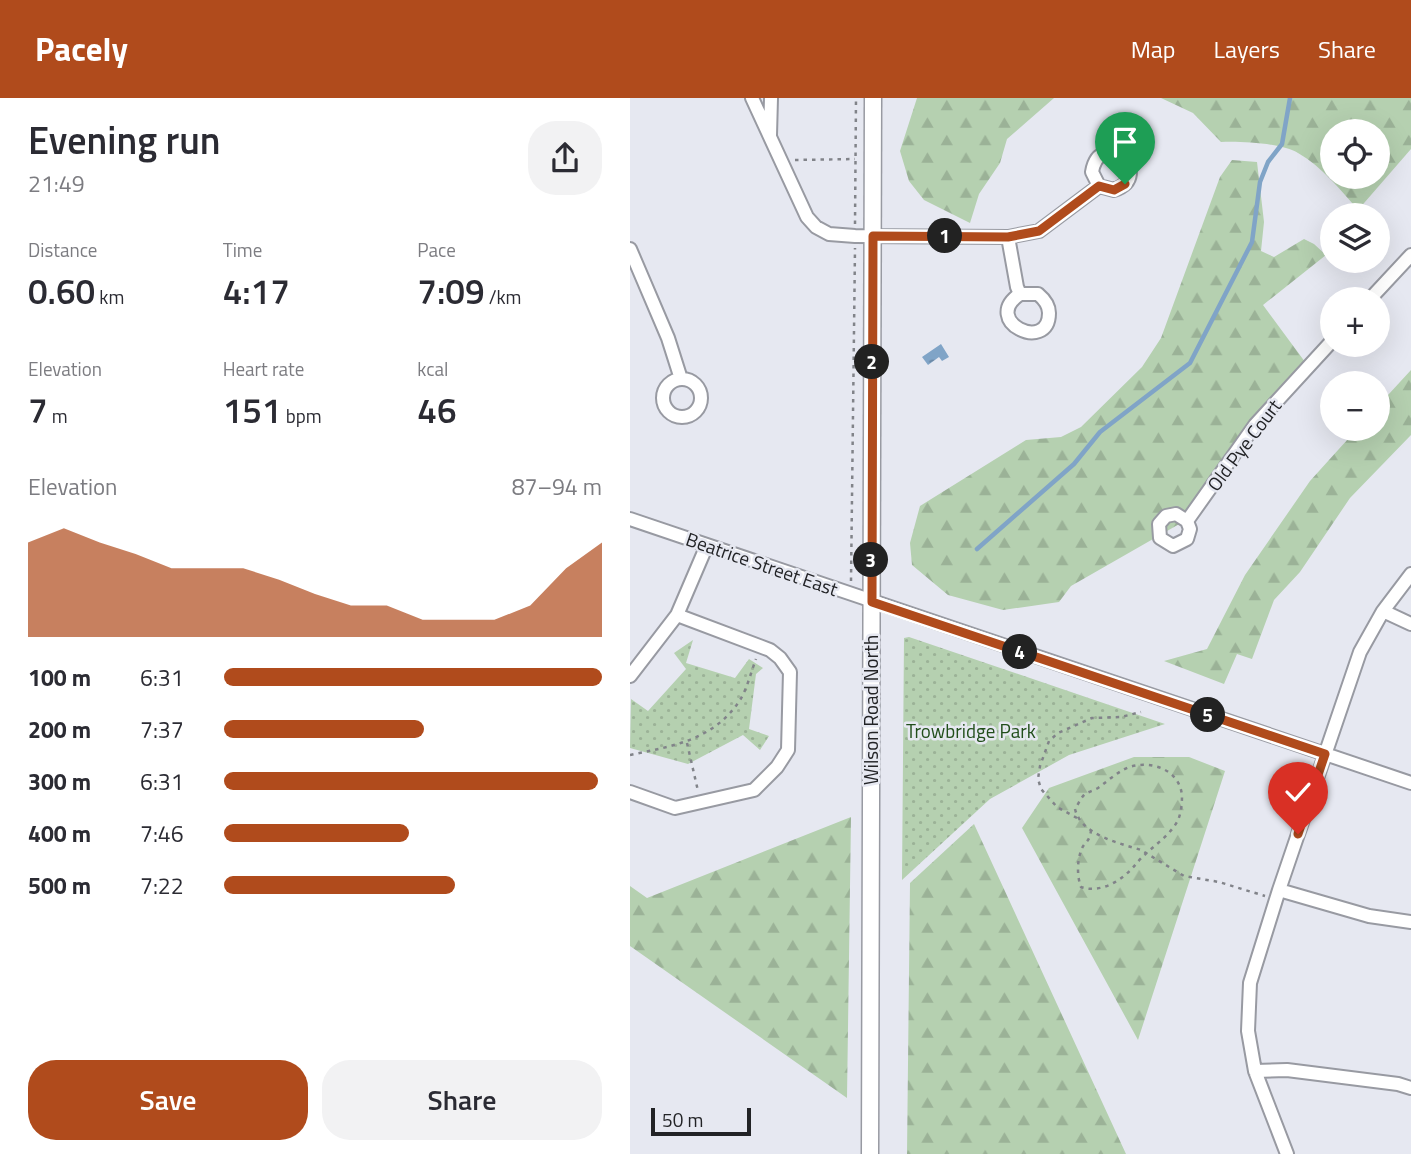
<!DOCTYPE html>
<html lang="en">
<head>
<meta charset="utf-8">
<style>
	:root { --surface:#fff; --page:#f2f2f3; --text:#2b2b33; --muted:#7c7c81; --accent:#b04b1c }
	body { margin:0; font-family:"Titillium Web",sans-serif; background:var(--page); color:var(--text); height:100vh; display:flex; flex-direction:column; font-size:26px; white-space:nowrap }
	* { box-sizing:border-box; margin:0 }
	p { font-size:23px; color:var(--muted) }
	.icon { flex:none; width:38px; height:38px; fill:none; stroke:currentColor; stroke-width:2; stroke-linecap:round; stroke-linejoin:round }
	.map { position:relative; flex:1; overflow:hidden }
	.sheet { display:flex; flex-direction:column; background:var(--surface); width:630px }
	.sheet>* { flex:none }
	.fabs { position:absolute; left:690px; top:21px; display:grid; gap:14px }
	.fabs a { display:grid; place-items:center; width:70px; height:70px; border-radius:50%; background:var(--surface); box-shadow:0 7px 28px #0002; font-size:35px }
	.scale { position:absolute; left:21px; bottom:18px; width:100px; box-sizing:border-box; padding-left:7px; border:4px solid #222326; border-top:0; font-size:19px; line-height:24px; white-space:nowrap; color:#222326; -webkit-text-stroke:5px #e6e8f1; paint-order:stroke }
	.pin { position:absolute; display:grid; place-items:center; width:60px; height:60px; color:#fff; margin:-72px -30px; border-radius:50% 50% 50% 0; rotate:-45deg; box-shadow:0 0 7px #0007 }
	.pin .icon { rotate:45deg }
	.km { position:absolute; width:35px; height:35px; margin:-18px; border-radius:50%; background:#222; color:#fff; font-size:19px; line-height:35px; text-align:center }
	.round { display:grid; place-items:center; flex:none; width:74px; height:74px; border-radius:28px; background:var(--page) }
	.overview { display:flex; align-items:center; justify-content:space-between; height:119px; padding:0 28px }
	h1 { font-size:38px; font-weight:600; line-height:52px }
	.figures { display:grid; grid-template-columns:repeat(3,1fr); gap:10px; height:119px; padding:7px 28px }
	.figures div { display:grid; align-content:center }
	.figures b { font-size:35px; font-weight:600 }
	.figures small { font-size:19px; font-weight:400 }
	.figures p { font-size:19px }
	.chart { height:196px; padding:14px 28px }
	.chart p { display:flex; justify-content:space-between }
	.chart svg { width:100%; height:126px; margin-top:7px; fill:var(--accent); opacity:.7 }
	.button { display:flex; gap:14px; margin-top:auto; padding:14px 28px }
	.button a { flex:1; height:80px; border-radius:28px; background:var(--accent); color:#fff; font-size:28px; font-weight:600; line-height:80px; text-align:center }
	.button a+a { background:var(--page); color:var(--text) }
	ul { padding:0 28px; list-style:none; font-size:23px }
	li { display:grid; grid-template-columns:112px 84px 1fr; align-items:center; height:52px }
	li i { height:18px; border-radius:9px; background:var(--accent) }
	header { display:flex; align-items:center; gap:42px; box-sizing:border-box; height:98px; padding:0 35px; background:var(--accent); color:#fff }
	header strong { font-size:33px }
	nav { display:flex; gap:38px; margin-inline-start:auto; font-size:24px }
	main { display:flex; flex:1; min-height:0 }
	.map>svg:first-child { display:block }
	.forest { fill:url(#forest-firs); fill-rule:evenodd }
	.park { fill:url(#park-dots) }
	.water { fill:url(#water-ripples) }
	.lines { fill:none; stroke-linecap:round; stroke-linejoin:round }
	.stream { stroke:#80a4c7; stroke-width:4.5 }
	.minor-casing { stroke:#989aa2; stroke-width:16 }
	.major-casing { stroke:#989aa2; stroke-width:19 }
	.path { stroke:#818389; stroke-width:2.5; stroke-dasharray:3.5 5; stroke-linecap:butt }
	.minor { stroke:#fff; stroke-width:12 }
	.major { stroke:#fff; stroke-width:16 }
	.route-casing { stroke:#fff; stroke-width:14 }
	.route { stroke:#b04b1c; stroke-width:9 }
	.labels { text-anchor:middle; stroke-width:5; stroke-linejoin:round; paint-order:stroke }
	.street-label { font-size:19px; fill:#222326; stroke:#e6e8f1 }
	.park-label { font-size:19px; fill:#214e1a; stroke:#e6e8f1 }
</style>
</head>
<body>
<header>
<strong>Pacely</strong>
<nav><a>Map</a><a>Layers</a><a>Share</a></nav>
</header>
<main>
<section class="sheet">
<div class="overview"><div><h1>Evening run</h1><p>21:49</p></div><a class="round"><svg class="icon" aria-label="share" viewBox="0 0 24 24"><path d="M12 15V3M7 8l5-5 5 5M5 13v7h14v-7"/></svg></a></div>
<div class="figures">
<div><p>Distance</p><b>0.60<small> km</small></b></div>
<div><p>Time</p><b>4:17</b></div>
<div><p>Pace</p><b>7:09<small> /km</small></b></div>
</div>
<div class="figures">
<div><p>Elevation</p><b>7<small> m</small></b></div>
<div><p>Heart rate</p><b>151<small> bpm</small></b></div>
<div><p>kcal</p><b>46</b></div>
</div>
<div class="chart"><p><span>Elevation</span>87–94 m</p>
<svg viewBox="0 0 160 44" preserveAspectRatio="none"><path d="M0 44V11L10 6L20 11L30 15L40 20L50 20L60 20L70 24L80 29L90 33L100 33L110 38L120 38L130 38L140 33L150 20L160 11V44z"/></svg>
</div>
<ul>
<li><b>100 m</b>6:31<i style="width:100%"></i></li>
<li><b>200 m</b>7:37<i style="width:53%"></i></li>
<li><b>300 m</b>6:31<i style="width:99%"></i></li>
<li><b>400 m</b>7:46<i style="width:49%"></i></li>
<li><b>500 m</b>7:22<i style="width:61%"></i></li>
</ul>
<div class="button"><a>Save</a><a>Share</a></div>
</section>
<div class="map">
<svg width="781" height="1056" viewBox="0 0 781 1056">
	<defs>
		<pattern id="forest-firs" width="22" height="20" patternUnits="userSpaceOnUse" patternTransform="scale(1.75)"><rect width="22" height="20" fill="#b5d0b0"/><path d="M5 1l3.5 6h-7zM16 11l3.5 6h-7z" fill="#9bb297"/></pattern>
		<pattern id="park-dots" width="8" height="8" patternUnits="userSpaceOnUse" patternTransform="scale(1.75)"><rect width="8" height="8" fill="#b5d0b0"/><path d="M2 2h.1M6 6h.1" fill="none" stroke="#9bb297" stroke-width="1.8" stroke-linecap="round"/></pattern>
		<pattern id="water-ripples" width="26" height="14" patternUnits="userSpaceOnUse" patternTransform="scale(1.75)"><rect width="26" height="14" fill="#80a4c7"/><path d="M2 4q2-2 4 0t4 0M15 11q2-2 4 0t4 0" fill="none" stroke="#6885a1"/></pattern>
	</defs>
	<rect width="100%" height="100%" fill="#e6e8f1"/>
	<path class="forest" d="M287,0H424L377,41L370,65L349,96L340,125L294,102L279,83L270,53Z
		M531,0H781V51L728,112C710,91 692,69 668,55C652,45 610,43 591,44L563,15ZM747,33V79H702V33Z
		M602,62L627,64L634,124L631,153L644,159L674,141L684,146L696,157L633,207L678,268L558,421L441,488L429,504L373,512L318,497L282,467L280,445L290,408L396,342L431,339L451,329L512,269L531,240L590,79Z
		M781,272V337L720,400L670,474L644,502L622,561L607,556L594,586L534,563L577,551L615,477L680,383L727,331H747V309Z
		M504,659H559L595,673L508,942L392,730L419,690Z
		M221,719L217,1000L0,848V788L17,800Z
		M344,726L496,1056H277L280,785Z"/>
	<path class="park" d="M279,539L535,626L439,657L360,701L272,782L274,540Z
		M63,542L56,565L105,580L119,561L133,570L126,576L119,631L139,638L130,652L113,637L58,666L0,650L1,601L18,613L56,571L44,555Z"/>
	<path class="water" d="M311,246L319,259L312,263L309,259L298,267L292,259Z"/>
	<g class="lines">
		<path class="stream" d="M347,451L444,366L470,334L560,265L622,144L630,84L638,64L652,46L660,0"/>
		<defs>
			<path id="minor" d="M122,0L177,119L186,129L199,136L225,138L378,139L409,133L469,88L484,92C527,77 470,28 462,74L469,88
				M140,37L141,0
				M378,139L387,189L390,196H408C414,201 419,207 419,215C419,256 350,223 390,196
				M0,151L38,240L51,281
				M740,201L781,157
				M33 300a19 19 0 1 1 38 0a19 19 0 1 1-38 0Z
				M0,421L781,685
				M557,423L546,416L536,418L529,426L530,440L543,448L557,441L560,431L557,423L625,327L702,243
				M753,513L781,526
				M47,517L77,447
				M0,578L47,517L140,552L150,560L160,574L158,652L147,669L124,692L45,710L0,694
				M649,792L739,818L781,824
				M625,973L657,972L768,986L781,990
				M657,1056L625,973L618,933L620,885L649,792L730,554L753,513L781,476"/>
			<path id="major" d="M240,1056L243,0"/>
		</defs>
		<use href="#minor" class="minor-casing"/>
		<use href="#major" class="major-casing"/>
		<path class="path" d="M165,62L225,61
			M225,126L226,0
			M221,483L225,150
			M57,645L68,693
			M0,657C43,648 84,642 110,602C117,591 121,574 126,561
			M447,720L427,709L411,691L408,681L410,668L419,643L428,635L462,620L491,619L511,614
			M461,732C460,745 454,743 451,753C447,763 447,779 451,789C471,796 493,782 506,766C518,751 537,741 547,724C551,717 552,706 552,698C550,672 522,662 499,669C487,674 478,683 468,690C463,693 457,694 454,697C450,701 448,707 445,711C451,737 489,745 511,752L554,778L589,784L635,798"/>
		<use href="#minor" class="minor"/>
		<use href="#major" class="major"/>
	</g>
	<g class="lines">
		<defs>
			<path id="route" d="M495,86L484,92L469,88L409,133L378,139L243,138L242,504L695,656L668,736"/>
		</defs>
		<use href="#route" class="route-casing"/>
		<use href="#route" class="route"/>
	</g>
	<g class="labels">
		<g class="street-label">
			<text transform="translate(614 347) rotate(-53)" y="7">Old Pye Court</text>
			<text transform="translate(132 466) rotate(19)" y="7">Beatrice Street East</text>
			<text transform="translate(241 612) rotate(-90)" y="7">Wilson Road North</text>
		</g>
		<g class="park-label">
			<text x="341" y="640">Trowbridge Park</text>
		</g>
	</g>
</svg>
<div class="fabs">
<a><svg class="icon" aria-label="locate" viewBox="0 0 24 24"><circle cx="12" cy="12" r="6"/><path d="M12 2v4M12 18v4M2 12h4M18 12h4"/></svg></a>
<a><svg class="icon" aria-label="layers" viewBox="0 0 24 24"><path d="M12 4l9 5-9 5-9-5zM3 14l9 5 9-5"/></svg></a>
<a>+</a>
<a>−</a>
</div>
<div class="scale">50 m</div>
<div class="pin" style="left:495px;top:86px;background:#1e9e55"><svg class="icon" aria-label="arrive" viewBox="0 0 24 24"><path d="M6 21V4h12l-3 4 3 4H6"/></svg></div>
<div class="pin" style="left:668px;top:736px;background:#d93025"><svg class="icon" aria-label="check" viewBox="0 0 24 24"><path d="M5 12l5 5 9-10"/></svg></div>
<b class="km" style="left:315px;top:138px">1</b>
<b class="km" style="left:242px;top:264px">2</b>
<b class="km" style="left:241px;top:462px">3</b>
<b class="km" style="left:390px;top:554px">4</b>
<b class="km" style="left:578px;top:617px">5</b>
</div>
</main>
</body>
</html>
